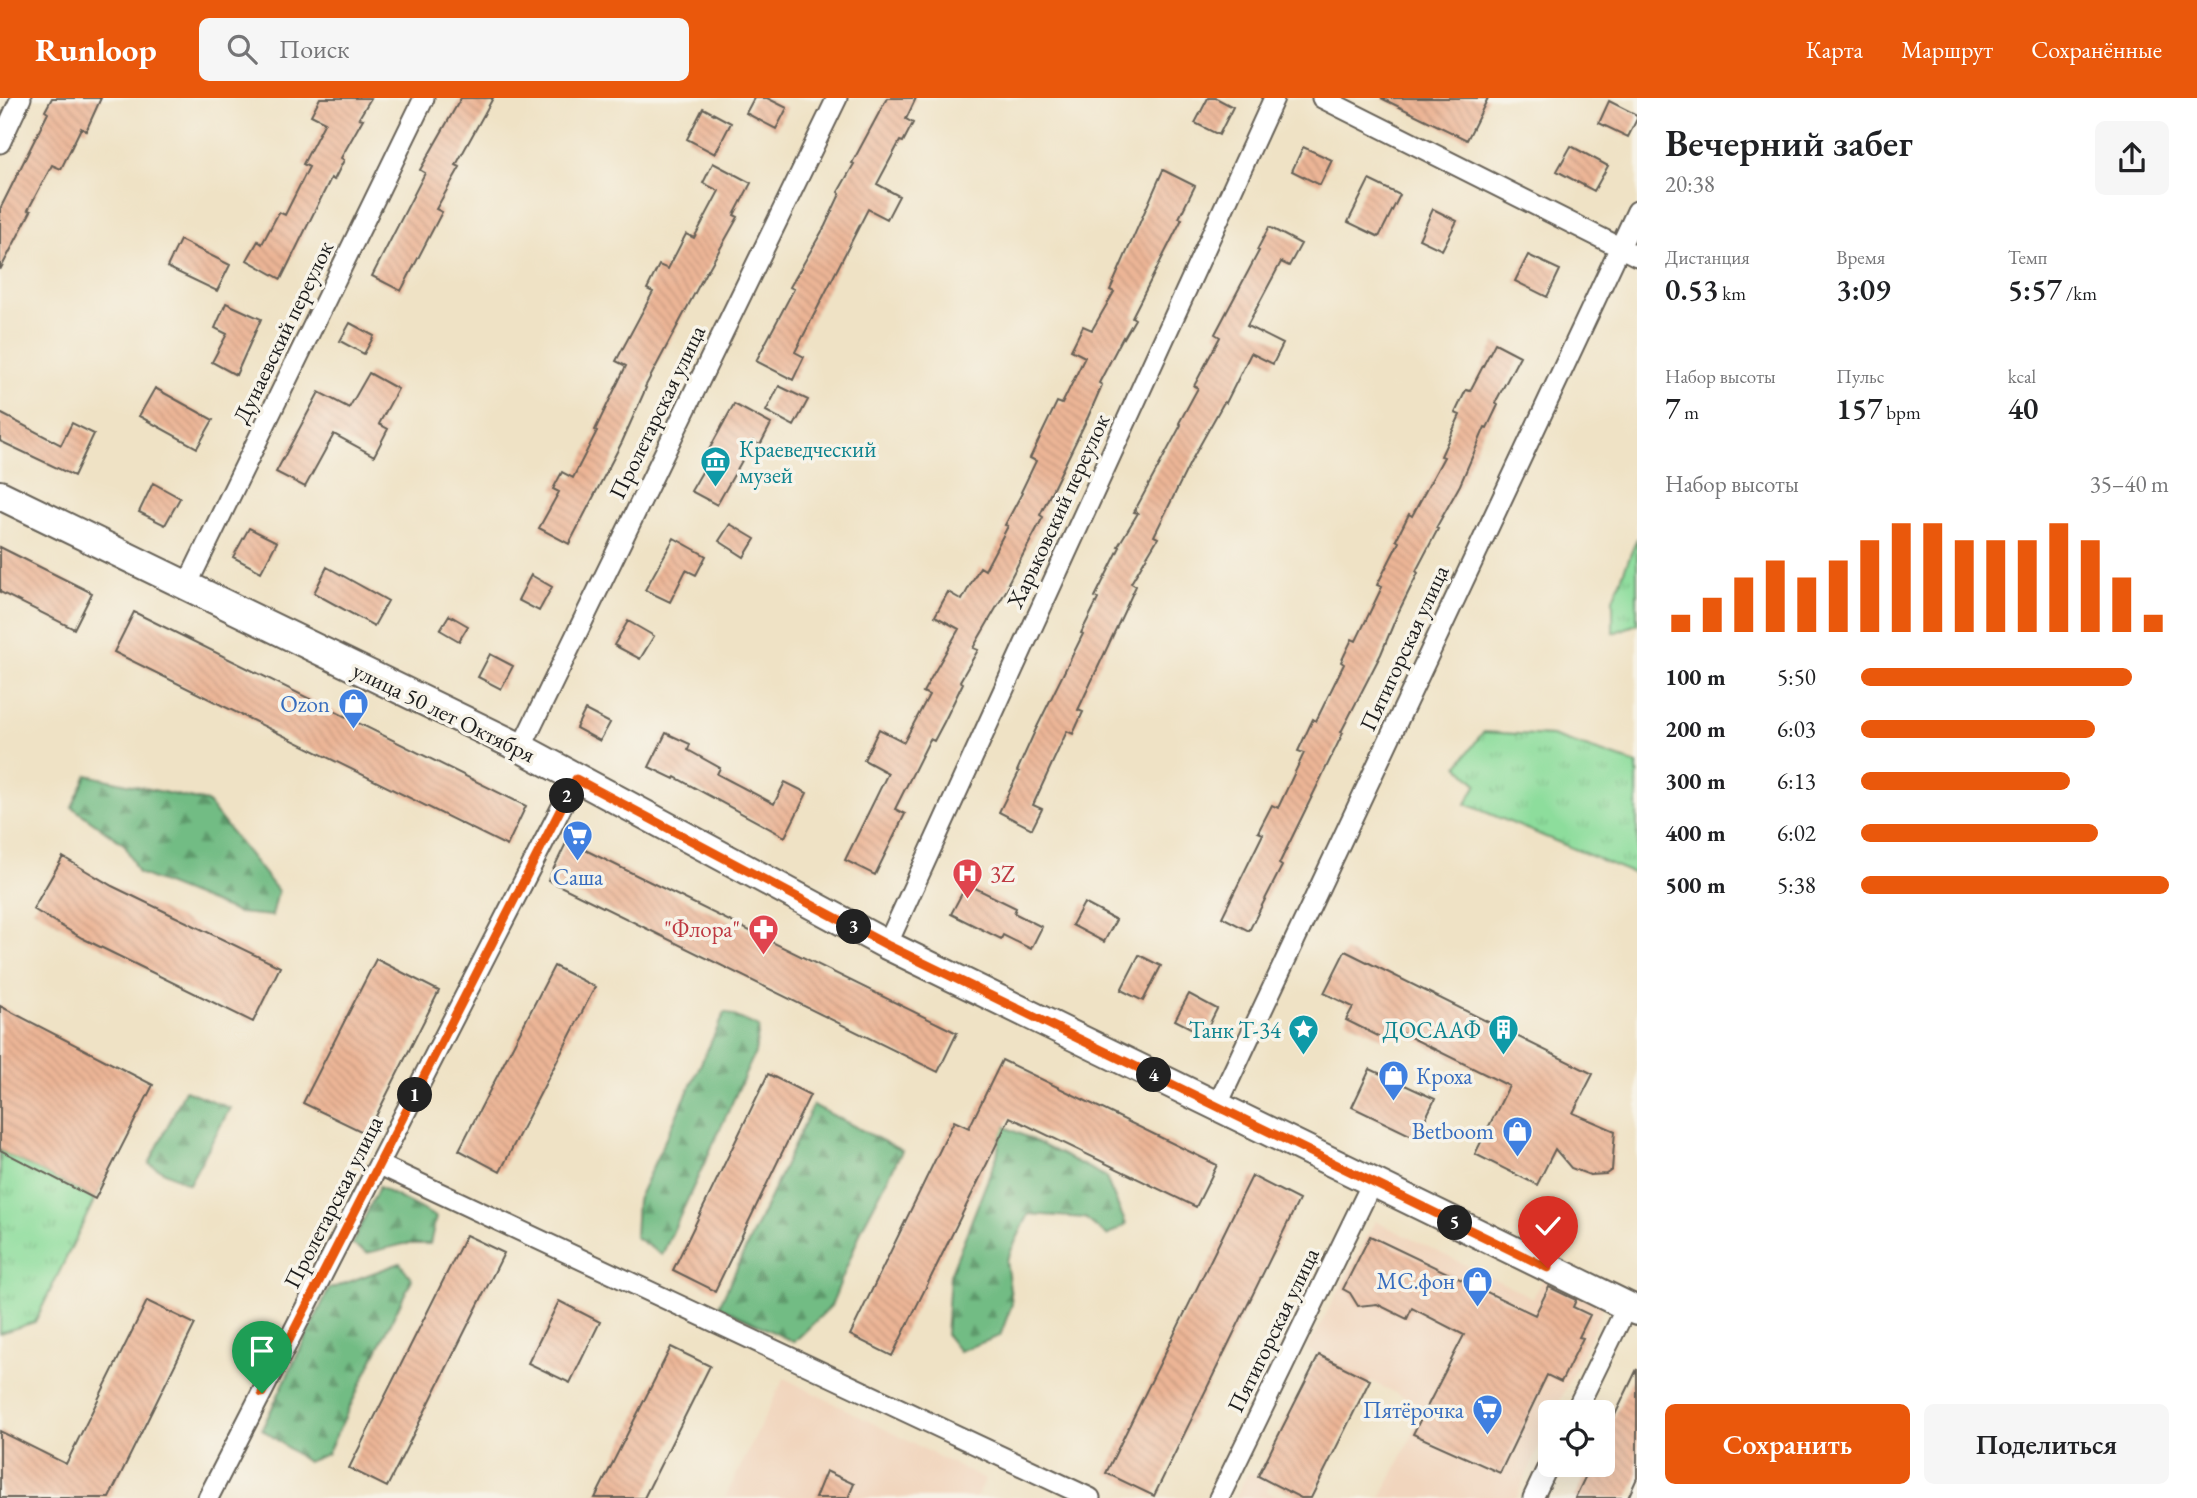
<!DOCTYPE html>
<html lang="ru">
<head>
<meta charset="utf-8">
<style>
	:root { --surface:#fff; --page:#f6f6f6; --text:#202124; --muted:#757577; --accent:#ea580c }
	body { margin:0; font-family:"EB Garamond",serif; background:var(--page); color:var(--text); height:100vh; display:flex; flex-direction:column; font-size:26px; white-space:nowrap }
	* { box-sizing:border-box; margin:0 }
	p { font-size:23px; color:var(--muted) }
	.icon { flex:none; width:38px; height:38px; fill:none; stroke:currentColor; stroke-width:2; stroke-linecap:round; stroke-linejoin:round }
	.map { position:relative; flex:1; overflow:hidden }
	.sheet { display:flex; flex-direction:column; background:var(--surface); width:560px }
	.sheet>* { flex:none }
	.buttons { position:absolute; left:1538px; top:1302px; display:grid; gap:14px }
	.buttons a { display:grid; place-items:center; width:77px; height:77px; border-radius:10px; background:var(--surface); box-shadow:0 7px 28px #0002; font-size:35px }
	.pin { position:absolute; display:grid; place-items:center; width:60px; height:60px; color:#fff; margin:-72px -30px; border-radius:50% 50% 50% 0; rotate:-45deg; box-shadow:0 0 7px #0007 }
	.pin .icon { rotate:45deg }
	.km { position:absolute; width:35px; height:35px; margin:-18px; border-radius:50%; background:#222; color:#fff; font-size:19px; line-height:35px; text-align:center }
	.round { display:grid; place-items:center; flex:none; width:74px; height:74px; border-radius:10px; background:var(--page) }
	.headline { display:flex; align-items:center; justify-content:space-between; height:119px; padding:0 28px }
	h1 { font-size:38px; font-weight:600; line-height:52px }
	.figures { display:grid; grid-template-columns:repeat(3,1fr); gap:10px; height:119px; padding:7px 28px }
	.figures div { display:grid; align-content:center }
	.figures b { font-size:30px; font-weight:600 }
	.figures small { font-size:19px; font-weight:400 }
	.figures p { font-size:19px }
	.chart { height:196px; padding:14px 28px }
	.chart p { display:flex; justify-content:space-between }
	.chart svg { width:100%; height:126px; margin-top:7px; stroke:var(--accent); stroke-width:6 }
	.primary-button { display:flex; gap:14px; margin-top:auto; padding:14px 28px }
	.primary-button a { flex:1; height:80px; border-radius:10px; background:var(--accent); color:#fff; font-size:28px; font-weight:600; line-height:80px; text-align:center }
	.primary-button a+a { background:var(--page); color:var(--text) }
	ul { padding:0 28px; list-style:none; font-size:23px }
	li { display:grid; grid-template-columns:112px 84px 1fr; align-items:center; height:52px }
	li i { height:18px; border-radius:9px; background:var(--accent) }
	header { display:flex; align-items:center; gap:42px; box-sizing:border-box; height:98px; padding:0 35px; background:var(--accent); color:#fff }
	header strong { font-size:33px }
	nav { display:flex; gap:38px; margin-inline-start:auto; font-size:24px }
	.search { width:490px; height:63px; background:var(--page); display:flex; align-items:center; gap:18px; box-sizing:border-box; padding:0 24px; border-radius:10px; color:var(--muted); font-size:26px }
	main { display:flex; flex:1; min-height:0 }
	.map>svg:first-child { display:block }
	.built { fill:#f1d5bd }
	.grass { fill:url(#grass-tufts); stroke:#547c5c; stroke-width:2 }
	.forest { fill:url(#forest-firs); stroke:#476c50; stroke-width:2 }
	.building { fill:url(#building-back-hatch) }
	.lines { fill:none; stroke-linecap:round; stroke-linejoin:round }
	.street-casing { stroke:#666157; stroke-width:23 }
	.secondary-casing { stroke:#666157; stroke-width:32 }
	.street { stroke:#fff; stroke-width:19 }
	.secondary { stroke:#fff; stroke-width:28 }
	.route-casing { stroke:#fff; stroke-width:14 }
	.route { stroke:#ea580c; stroke-width:9 }
	.labels { text-anchor:middle; stroke-width:7; stroke-linejoin:round; paint-order:stroke }
	.street-label { font-size:23px; fill:#1c1c1c; stroke:#f7f3e8 }
	.culture-label { font-size:23px; fill:#0d838f; stroke:#f7f3e8; text-anchor:end }
	.shop-label { font-size:23px; fill:#366cbe; stroke:#f7f3e8; text-anchor:end }
	.health-label { font-size:23px; fill:#be3a42; stroke:#f7f3e8; text-anchor:start }
</style>
</head>
<body>
<header>
<strong>Runloop</strong>
<div class="search"><svg class="icon" aria-label="search" viewBox="0 0 24 24"><circle cx="10" cy="10" r="6"/><path d="M15 15l6 6"/></svg>Поиск</div>
<nav><a>Карта</a><a>Маршрут</a><a>Сохранённые</a></nav>
</header>
<main>
<div class="map">
<svg width="1637" height="1400" viewBox="0 0 1637 1400">
	<defs>
		<pattern id="grass-tufts" width="24" height="20" patternUnits="userSpaceOnUse" patternTransform="scale(1.75)"><rect width="24" height="20" fill="#8ddd9c"/><path d="M3 7l-1-3M5 7V3M7 7l1-3M15 17l-1-3M17 17v-4M19 17l1-3" fill="none" stroke="#79bd86"/></pattern>
		<pattern id="forest-firs" width="22" height="20" patternUnits="userSpaceOnUse" patternTransform="scale(1.75)"><rect width="22" height="20" fill="#72bc84"/><path d="M5 1l3.5 6h-7zM16 11l3.5 6h-7z" fill="#5d986b"/></pattern>
		<pattern id="building-back-hatch" width="6" height="6" patternUnits="userSpaceOnUse" patternTransform="scale(1.75)"><rect width="6" height="6" fill="#ecb596"/><path d="M-1 5l2 2M0 0l6 6M5-1l2 2" fill="none" stroke="#ca9b81"/></pattern>
	</defs>
	<rect width="100%" height="100%" fill="#f7f3e8"/>
	<filter id="ink" filterUnits="userSpaceOnUse"><feTurbulence type="fractalNoise" baseFrequency=".0143" numOctaves="2"/><feDisplacementMap in="SourceGraphic" scale="14" xChannelSelector="R" yChannelSelector="G"/><feConvolveMatrix kernelMatrix="1 2 1 2 8 2 1 2 1" color-interpolation-filters="sRGB"/></filter>
	<filter id="wash" filterUnits="userSpaceOnUse"><feTurbulence type="fractalNoise" baseFrequency=".00686" numOctaves="4" result="noise"/><feDisplacementMap in="SourceGraphic" scale="28" xChannelSelector="R" yChannelSelector="G"/><feGaussianBlur stdDeviation="1.57" result="paint"/><feColorMatrix in="noise" values="0 0 0 0 0 0 0 0 0 0 0 0 0 0 0 0 0 1.4 0 .05"/><feComposite in="paint" operator="in"/></filter>
	<g filter="url(#wash)">
		<rect width="100%" height="100%" fill="#efe2c5"/>
		<path class="built" d="M1375,1123L1533,1200L1545,1175L1606,1204L1555,1314H1550V1325L1516,1400H1381L1426,1310L1307,1252Z
			M784,1280L985,1382L976,1400H725Z
			M1248,1374L1270,1385L1266,1394L1279,1400H1235Z"/>
		<path class="grass" d="M1637,440V526L1613,535V501Z
			M1483,634L1552,638L1637,666V777L1466,706L1477,686L1458,668Z
			M0,1052L95,1101L103,1084L35,1224L0,1235Z"/>
		<path class="forest" d="M87,677L207,704L278,793L272,818L238,815L138,775L125,747L72,709Z
			M725,914L759,929L755,955L662,1157L635,1139L637,1102Z
			M185,992L230,1010L189,1086L149,1066Z
			M813,1007L902,1053L863,1128L831,1208L794,1244L719,1208Z
			M1002,1027L1105,1078L1126,1126L1107,1138L1085,1120L1029,1116L1006,1163L1012,1206L1000,1238L959,1253L946,1237L950,1177L997,1058Z
			M379,1089L436,1119L430,1146H404L367,1155L352,1146Z
			M400,1165L412,1181L327,1356L307,1364L262,1331L329,1191Z"/>
		<g id="blocks">
			<path class="building" d="M52,0H101L86,33L81,30L61,71L52,67L28,112L31,113L0,172V111L48,15L45,13Z
				M320,0H371L359,20L363,21L341,60L344,62L334,82L331,80L281,181L247,162L258,143L262,146L279,114L285,117L309,69L303,66L325,24L311,17Z
				M461,0H493L456,67L460,69L436,111L442,114L401,193L372,178L425,75L420,72Z
				M754,0H767L787,10L776,31L746,15Z
				M887,0H916L906,21L913,25L903,44L900,43L877,86L899,98L887,121L868,111L795,254L804,259L793,282L756,263L794,191L790,189L825,128L840,96L838,94L854,66L852,65Z
				M1208,0H1216L1233,9L1219,37L1195,25Z
				M1381,0H1488L1467,42Z
				M1609,3L1637,17V21L1628,39L1599,25Z
				M703,10L731,25L715,56L687,41Z
				M1571,48L1608,68L1594,93L1557,73Z
				M1303,49L1332,62L1320,87L1292,73Z
				M713,65L751,85L734,117L738,119L707,174H706L645,289L646,290L622,344L569,446L539,430L559,394L553,391L562,374L573,380L597,333L595,332L626,268L616,263L653,194L647,191L659,167L668,171L686,136L694,140L719,93L703,85Z
				M1163,72L1195,88L1179,120L1182,121L1132,219L1135,221L1124,240L1123,239L1099,285L1102,287L1088,319L1040,417L1043,419L1008,485L1010,486L973,550L978,552L960,583L963,585L944,624L934,643L930,641L895,711L905,716L875,777L845,762L888,675L864,662L879,631L904,644L929,597L923,594L959,531L935,518L948,494L962,502L980,469L985,472L1008,428L1005,427L1022,395L1021,394L1036,363L1030,360L1057,304L1062,306L1085,259L1071,252L1083,228L1092,232L1114,194L1110,192Z
				M1369,82L1400,97L1379,139L1348,124Z
				M1433,111L1457,123L1442,152L1419,141Z
				M1269,129L1301,146L1289,168L1281,164L1247,228L1283,246L1273,266L1251,255L1226,305L1224,304L1190,365L1154,438L1158,440L1131,485L1136,488L1078,612L1083,614L1073,636L1067,633L1033,707L1042,711L1032,731L999,714L1019,674L1017,673L1035,633L1083,536L1081,535L1098,501L1095,499L1120,449L1118,448L1138,415L1134,414L1181,327L1179,325L1198,290L1194,288L1220,239L1215,236L1259,153L1257,152Z
				M180,142L230,167L217,193L167,169Z
				M1528,157L1560,172L1547,199L1515,183Z
				M226,205L261,221L236,277L212,264L227,236L215,230Z
				M350,225L374,238L364,256L340,243Z
				M1495,245L1520,258L1495,305L1498,307L1487,330L1485,329L1460,387L1436,430L1438,431L1416,473L1418,475L1398,515L1381,556L1341,634L1343,635L1279,766L1282,768L1249,833L1222,819L1263,736L1258,734L1272,707L1278,710L1304,655L1298,653L1313,621L1316,623L1344,566L1341,564L1352,541L1356,543L1382,489L1377,487L1399,444L1396,442L1409,416L1412,418L1444,359L1441,358L1460,317L1455,315L1466,292L1470,293Z
				M369,275L398,291L379,326L388,331L374,358L334,336L305,389L276,374L319,294L349,310Z
				M779,288L808,302L794,328L766,313Z
				M155,290L213,322L197,350L139,318Z
				M734,306L771,326L760,347L753,343L717,407L691,393L709,362L705,359Z
				M0,315L61,347L72,325L94,336L74,378L0,343Z
				M153,385L180,400L165,427L139,414Z
				M730,426L755,441L744,459L719,443Z
				M249,430L277,444L261,474L233,459Z
				M674,440L706,458L696,477L686,472L670,504L645,492Z
				M0,449L92,495L74,531L0,494Z
				M327,469L388,503L374,528L314,495Z
				M531,477L552,489L539,513L518,502Z
				M134,514L526,708L507,748L114,554Z
				M449,517L468,528L459,543L440,532Z
				M628,523L654,538L640,561L614,547Z
				M490,556L513,568L501,591L478,579Z
				M585,612L610,625L600,643L576,630Z
				M666,635L690,646L688,652L720,670L717,676L774,706L785,684L807,695L785,739L675,679L674,681L649,669Z
				M567,743L957,935L938,974L548,782Z
				M63,759L112,788L280,869L253,924L82,840L33,811Z
				M967,786L1016,810L1014,815L1042,829L1031,851L1003,837L1001,841L951,816Z
				M1084,805L1116,822L1104,844L1072,827Z
				M1345,853L1593,976L1573,1015L1615,1033L1612,1072L1606,1076L1590,1077L1571,1070L1555,1051L1537,1087L1475,1056L1509,988L1390,929L1384,941L1346,922L1353,909L1324,895Z
				M1139,857L1161,868L1143,903L1121,892Z
				M376,861L439,893L367,1036L303,1005Z
				M554,868L595,889L500,1074L459,1052Z
				M1189,896L1217,911L1204,937L1175,922Z
				M0,908L153,987L95,1101L0,1052Z
				M1002,962L1217,1067L1196,1109L1010,1019L892,1258L850,1237L954,1023L969,1030Z
				M1370,971L1435,1001L1416,1040L1352,1009Z
				M768,976L810,997L715,1193L673,1172Z
				M1252,1078L1299,1102L1154,1398L1106,1375Z
				M466,1137L504,1155L387,1389L349,1370Z
				M1370,1138L1535,1217L1549,1189L1576,1202L1573,1209L1590,1217L1579,1239L1583,1240L1561,1284L1547,1277L1500,1375L1413,1336L1464,1237L1412,1210L1407,1221L1377,1206L1358,1208L1350,1195L1343,1191Z
				M147,1203L195,1226L109,1400H0V1333L66,1366Z
				M559,1203L600,1224L570,1285L528,1265Z
				M671,1249L710,1268L644,1400H595Z
				M1319,1257L1370,1282L1311,1400H1301L1258,1378Z
				M1637,1271V1380L1628,1400H1575L1591,1367H1603V1342Z
				M826,1373L854,1386L848,1400H815Z"/>
		</g>
	</g>
	<g filter="url(#ink)">
		<use href="#blocks" fill-opacity="0" stroke="#666157" stroke-width="2"/>
		<g class="lines">
			<defs>
				<path id="street" d="M1322,0L1637,158
					M0,45L21,0
					M186,489L424,0
					M521,650L837,0
					M887,847L1274,0
					M1217,1008L1637,113
					M380,1067L1090,1400
					M1575,1314L1627,1208
					M208,1400L576,681
					M1219,1400L1372,1085
					M1533,1400L1550,1364"/>
				<path id="secondary" d="M0,397L521,650L887,847L1637,1213"/>
			</defs>
			<use href="#street" class="street-casing"/>
			<use href="#secondary" class="secondary-casing"/>
			<use href="#street" class="street"/>
			<use href="#secondary" class="secondary"/>
		</g>
	</g>
	<g class="lines" filter="url(#ink)">
		<defs>
			<path id="route" d="M262,1295L576,681L887,847L1548,1170"/>
		</defs>
		<use href="#route" class="route-casing"/>
		<use href="#route" class="route"/>
	</g>
	<defs>
		<symbol id="museum-pin" viewBox="-11 -11 22 30"><path d="M0 17L-7.5 6A9.5 9.5 0 1 1 7.5 6Z" fill="#0f9aa8" stroke="#f7f3e8"/><path d="M0-6L6-3V-2H-6V-3ZM-5-1h2V3h-2ZM-1-1h2V3h-2ZM3-1h2V3H3ZM-6 4H6V6H-6Z" fill="#fff"/></symbol>
		<symbol id="shop-pin" viewBox="-11 -11 22 30"><path d="M0 17L-7.5 6A9.5 9.5 0 1 1 7.5 6Z" fill="#3f7fe0" stroke="#f7f3e8"/><path d="M-5-2.5h2.3a2.7 3.5 0 0 1 5.4 0H5L5.5 6h-11ZM-1.5-2.5h3a1.5 2.3 0 0 0-3 0Z" fill="#fff"/></symbol>
		<symbol id="supermarket-pin" viewBox="-11 -11 22 30"><path d="M0 17L-7.5 6A9.5 9.5 0 1 1 7.5 6Z" fill="#3f7fe0" stroke="#f7f3e8"/><path d="M-6-5.5h2.5l.6 2H6L4.5 2H-2.5L-4.4-4H-6ZM-1.5 3.2a1.3 1.3 0 1 0 .1 0ZM3 3.2a1.3 1.3 0 1 0 .1 0Z" fill="#fff"/></symbol>
		<symbol id="hospital-pin" viewBox="-11 -11 22 30"><path d="M0 17L-7.5 6A9.5 9.5 0 1 1 7.5 6Z" fill="#e0444e" stroke="#f7f3e8"/><path d="M-5-5h3v3.5h4V-5h3V5h-3V1.5h-4V5h-3Z" fill="#fff"/></symbol>
		<symbol id="pharmacy-pin" viewBox="-11 -11 22 30"><path d="M0 17L-7.5 6A9.5 9.5 0 1 1 7.5 6Z" fill="#e0444e" stroke="#f7f3e8"/><path d="M-2-6h4v4h4v4h-4v4h-4v-4h-4v-4h4Z" fill="#fff"/></symbol>
		<symbol id="sight-pin" viewBox="-11 -11 22 30"><path d="M0 17L-7.5 6A9.5 9.5 0 1 1 7.5 6Z" fill="#0f9aa8" stroke="#f7f3e8"/><path d="M0-6L1.8-2.2L6-1.7L2.9 1.2L3.7 5.4L0 3.3L-3.7 5.4L-2.9 1.2L-6-1.7L-1.8-2.2Z" fill="#fff"/></symbol>
		<symbol id="building-pin" viewBox="-11 -11 22 30"><path d="M0 17L-7.5 6A9.5 9.5 0 1 1 7.5 6Z" fill="#0f9aa8" stroke="#f7f3e8"/><path d="M-4-6H4V6H1V3H-1V6H-4ZM-2.5-4.3h1.7v1.8h-1.7ZM.8-4.3h1.7v1.8H.8ZM-2.5-1h1.7V.8h-1.7ZM.8-1h1.7V.8H.8Z" fill="#fff"/></symbol>
	</defs>
	<g fill-rule="evenodd">
		<use href="#museum-pin" x="698" y="346" width="35" height="47"/>
		<use href="#shop-pin" x="336" y="588" width="35" height="47"/>
		<use href="#supermarket-pin" x="560" y="720" width="35" height="47"/>
		<use href="#hospital-pin" x="950" y="758" width="35" height="47"/>
		<use href="#pharmacy-pin" x="746" y="814" width="35" height="47"/>
		<use href="#sight-pin" x="1286" y="914" width="35" height="47"/>
		<use href="#building-pin" x="1486" y="914" width="35" height="47"/>
		<use href="#shop-pin" x="1376" y="960" width="35" height="47"/>
		<use href="#shop-pin" x="1500" y="1016" width="35" height="47"/>
		<use href="#shop-pin" x="1460" y="1166" width="35" height="47"/>
		<use href="#supermarket-pin" x="1470" y="1294" width="35" height="47"/>
	</g>
	<g class="labels">
		<g class="street-label">
			<text transform="translate(283 234) rotate(-64)" y="8">Дунаевский переулок</text>
			<text transform="translate(657 314) rotate(-64)" y="8">Пролетарская улица</text>
			<text transform="translate(1058 413) rotate(-65)" y="8">Харьковский переулок</text>
			<text transform="translate(1404 550) rotate(-65)" y="8">Пятигорская улица</text>
			<text transform="translate(444 614) rotate(26)" y="8">улица 50 лет Октября</text>
			<text transform="translate(333 1104) rotate(-63)" y="8">Пролетарская улица</text>
			<text transform="translate(1273 1232) rotate(-64)" y="8">Пятигорская улица</text>
		</g>
		<g class="culture-label">
			<text x="739" y="359" text-anchor="start">Краеведческий<tspan x="739" dy="26">музей</tspan></text>
			<text x="1281" y="940">Танк Т-34</text>
			<text x="1481" y="940">ДОСААФ</text>
		</g>
		<g class="shop-label">
			<text x="330" y="614">Ozon</text>
			<text x="578" y="787" text-anchor="middle">Саша</text>
			<text x="1416" y="986" text-anchor="start">Кроха</text>
			<text x="1494" y="1041">Betboom</text>
			<text x="1455" y="1191">МС.фон</text>
			<text x="1464" y="1320">Пятёрочка</text>
		</g>
		<g class="health-label">
			<text x="990" y="784">3Z</text>
			<text x="740" y="839" text-anchor="end">"Флора"</text>
		</g>
	</g>
</svg>
<div class="buttons">
<a><svg class="icon" aria-label="locate" viewBox="0 0 24 24"><circle cx="12" cy="12" r="6"/><path d="M12 2v4M12 18v4M2 12h4M18 12h4"/></svg></a>
</div>
<div class="pin" style="left:262px;top:1295px;background:#1e9e55"><svg class="icon" aria-label="arrive" viewBox="0 0 24 24"><path d="M6 21V4h12l-3 4 3 4H6"/></svg></div>
<div class="pin" style="left:1548px;top:1170px;background:#d93025"><svg class="icon" aria-label="check" viewBox="0 0 24 24"><path d="M5 12l5 5 9-10"/></svg></div>
<b class="km" style="left:415px;top:997px">1</b>
<b class="km" style="left:567px;top:698px">2</b>
<b class="km" style="left:854px;top:829px">3</b>
<b class="km" style="left:1154px;top:977px">4</b>
<b class="km" style="left:1455px;top:1125px">5</b>
</div>
<section class="sheet">
<div class="headline"><div><h1>Вечерний забег</h1><p>20:38</p></div><a class="round"><svg class="icon" aria-label="share" viewBox="0 0 24 24"><path d="M12 15V3M7 8l5-5 5 5M5 13v7h14v-7"/></svg></a></div>
<div class="figures">
<div><p>Дистанция</p><b>0.53<small> km</small></b></div>
<div><p>Время</p><b>3:09</b></div>
<div><p>Темп</p><b>5:57<small> /km</small></b></div>
</div>
<div class="figures">
<div><p>Набор высоты</p><b>7<small> m</small></b></div>
<div><p>Пульс</p><b>157<small> bpm</small></b></div>
<div><p>kcal</p><b>40</b></div>
</div>
<div class="chart"><p><span>Набор высоты</span>35–40 m</p>
<svg viewBox="0 0 160 44" preserveAspectRatio="none"><path d="M5 44V38M15 44V32M25 44V25M35 44V19M45 44V25M55 44V19M65 44V12M75 44V6M85 44V6M95 44V12M105 44V12M115 44V12M125 44V6M135 44V12M145 44V25M155 44V38"/></svg>
</div>
<ul>
<li><b>100 m</b>5:50<i style="width:88%"></i></li>
<li><b>200 m</b>6:03<i style="width:76%"></i></li>
<li><b>300 m</b>6:13<i style="width:68%"></i></li>
<li><b>400 m</b>6:02<i style="width:77%"></i></li>
<li><b>500 m</b>5:38<i style="width:100%"></i></li>
</ul>
<div class="primary-button"><a>Сохранить</a><a>Поделиться</a></div>
</section>
</main>
</body>
</html>
